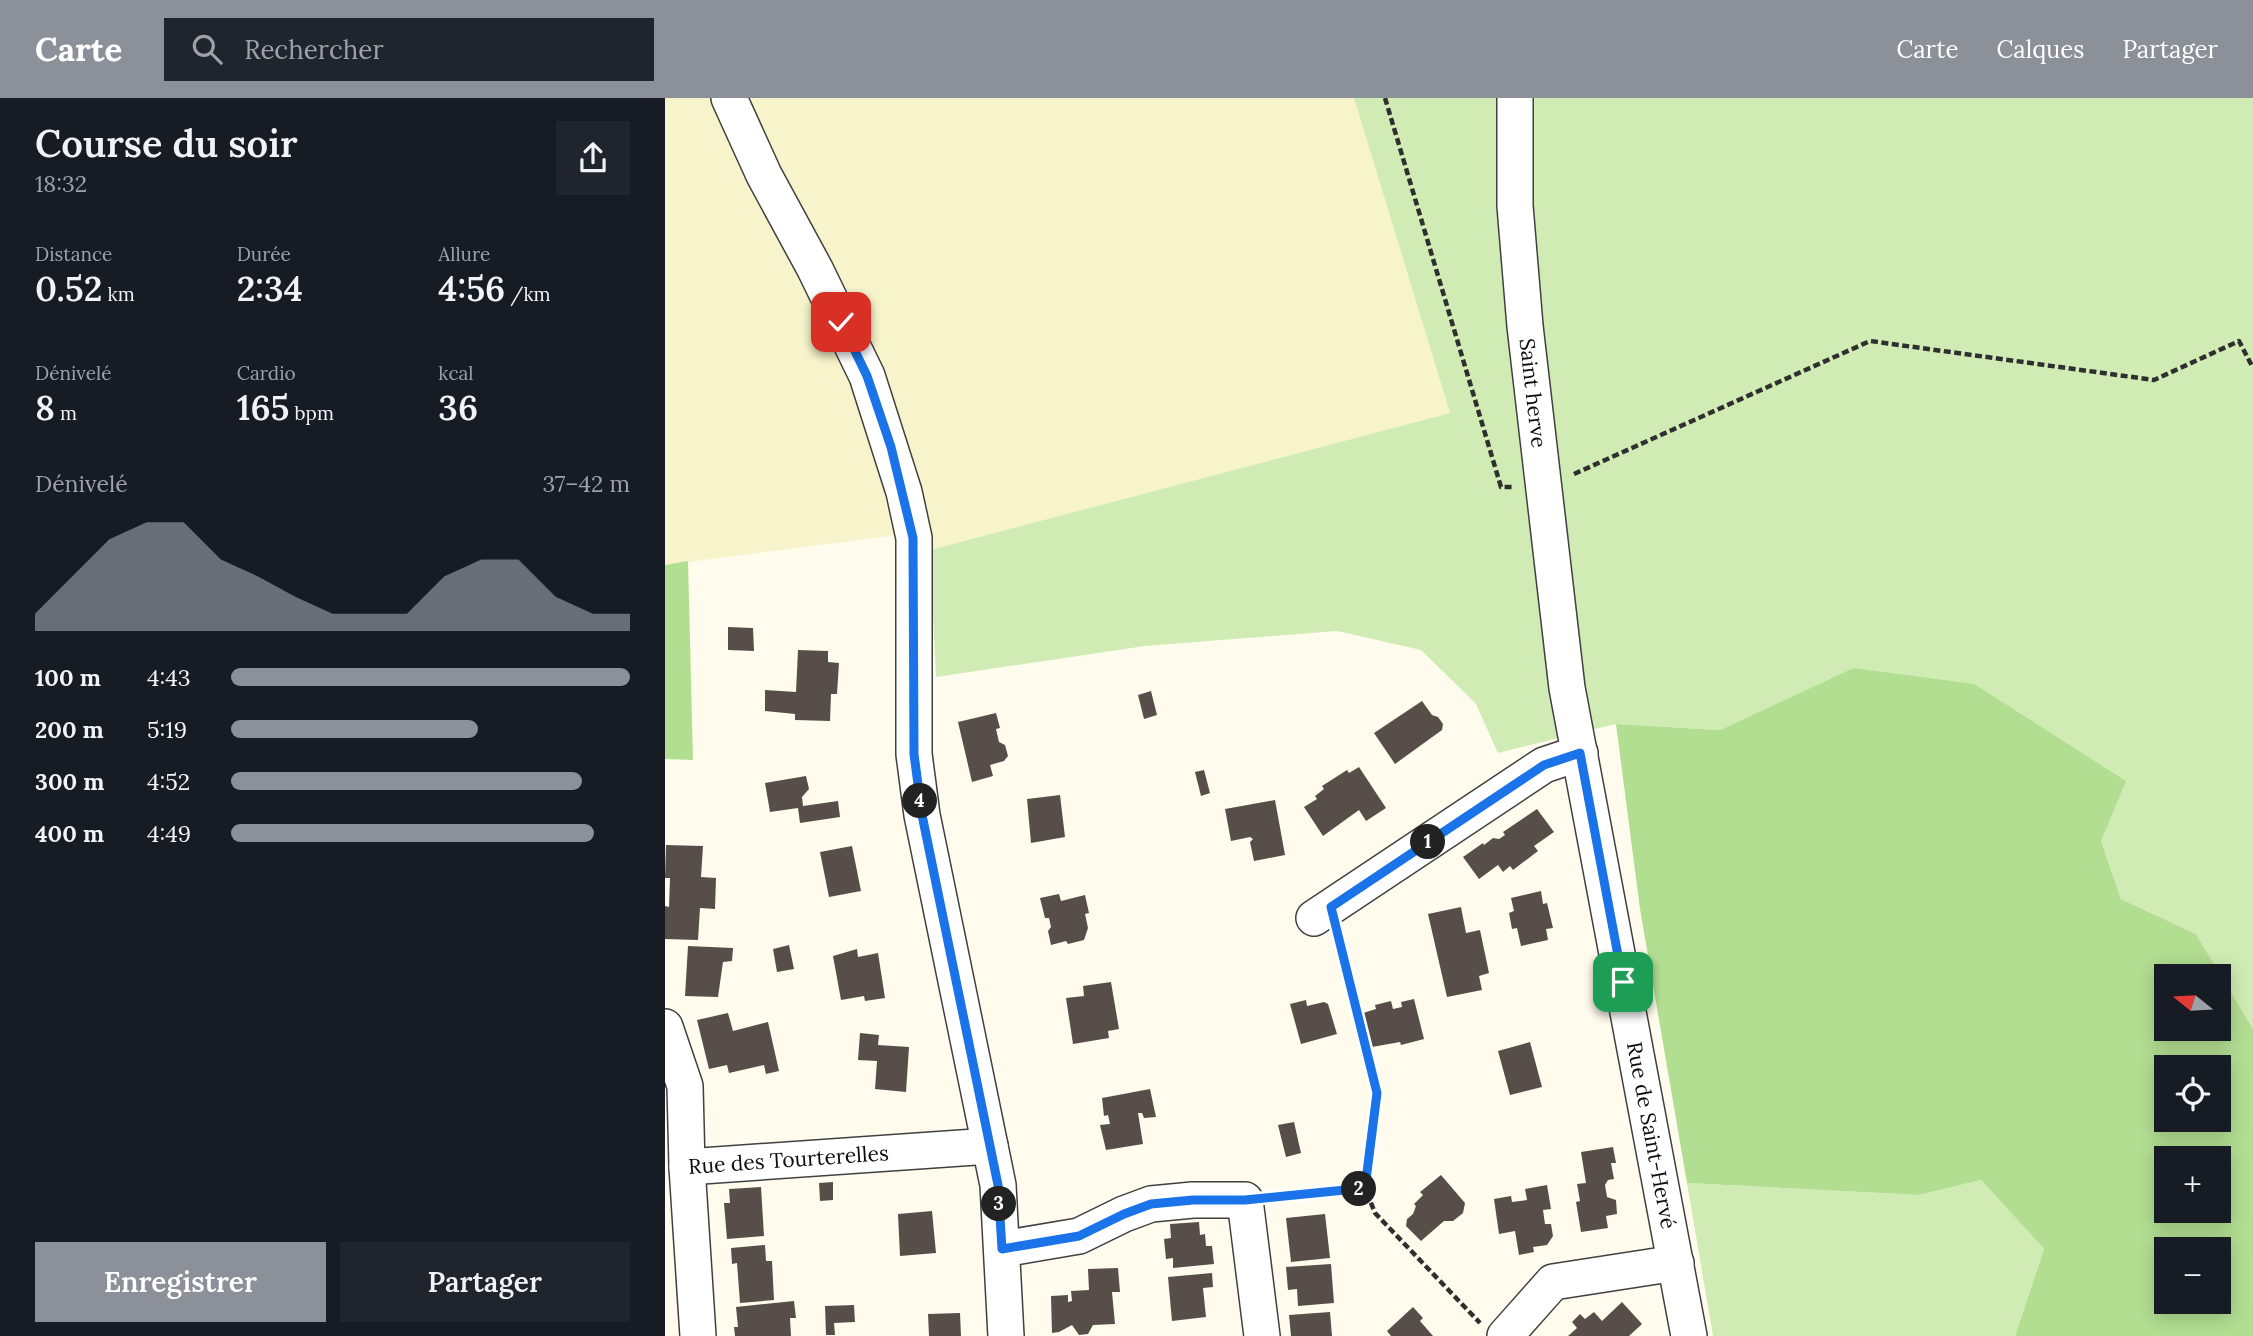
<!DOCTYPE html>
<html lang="fr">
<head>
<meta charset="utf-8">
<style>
	:root { --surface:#171b24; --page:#20242c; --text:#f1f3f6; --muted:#9ea1a6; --accent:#8c9099 }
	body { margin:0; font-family:Lora,serif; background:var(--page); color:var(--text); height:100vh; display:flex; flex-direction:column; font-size:26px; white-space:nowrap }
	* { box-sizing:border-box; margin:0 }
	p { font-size:23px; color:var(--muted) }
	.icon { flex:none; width:38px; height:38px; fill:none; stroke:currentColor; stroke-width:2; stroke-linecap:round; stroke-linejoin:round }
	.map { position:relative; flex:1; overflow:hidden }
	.drawer { display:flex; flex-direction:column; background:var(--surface); width:665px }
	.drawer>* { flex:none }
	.needle { width:46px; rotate:288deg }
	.buttons { position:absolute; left:1489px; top:866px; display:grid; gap:14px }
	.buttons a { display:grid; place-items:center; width:77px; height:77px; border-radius:0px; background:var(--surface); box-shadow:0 4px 18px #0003; font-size:35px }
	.pin { position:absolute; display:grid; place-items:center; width:60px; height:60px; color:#fff; margin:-30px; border-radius:14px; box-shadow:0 4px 10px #0006 }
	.km { position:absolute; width:35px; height:35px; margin:-18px; border-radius:50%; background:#222; color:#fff; font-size:19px; line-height:35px; text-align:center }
	.round { display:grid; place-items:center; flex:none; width:74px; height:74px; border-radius:0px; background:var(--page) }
	.head { display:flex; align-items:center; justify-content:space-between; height:119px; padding:0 35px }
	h1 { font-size:38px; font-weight:600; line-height:52px }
	.stats { display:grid; grid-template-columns:repeat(3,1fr); gap:10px; height:119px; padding:7px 35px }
	.stats div { display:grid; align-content:center }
	.stats b { font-size:35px; font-weight:600 }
	.stats small { font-size:19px; font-weight:400 }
	.stats p { font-size:19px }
	.chart { height:196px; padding:14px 35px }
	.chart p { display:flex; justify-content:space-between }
	.chart svg { width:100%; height:126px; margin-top:7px; fill:var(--accent); opacity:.7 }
	.action { display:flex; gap:14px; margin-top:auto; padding:14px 35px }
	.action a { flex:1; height:80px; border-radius:0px; background:var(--accent); color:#fff; font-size:28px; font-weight:600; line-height:80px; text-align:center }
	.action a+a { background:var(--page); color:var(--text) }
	ul { padding:0 35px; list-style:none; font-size:23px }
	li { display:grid; grid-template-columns:112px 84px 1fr; align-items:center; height:52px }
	li i { height:18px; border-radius:9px; background:var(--accent) }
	header { display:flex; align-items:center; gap:42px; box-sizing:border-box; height:98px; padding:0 35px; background:var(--accent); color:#fff }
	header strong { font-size:33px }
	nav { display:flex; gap:38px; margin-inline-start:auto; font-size:24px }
	.search { width:490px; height:63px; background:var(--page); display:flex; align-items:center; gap:18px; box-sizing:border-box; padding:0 24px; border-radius:0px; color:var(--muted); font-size:26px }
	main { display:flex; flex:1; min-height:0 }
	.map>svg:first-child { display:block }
	.farmland { fill:#f7f4cb }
	.green { fill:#d0ecb4 }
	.forest { fill:#b2de92; fill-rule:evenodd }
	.building { fill:#574e49 }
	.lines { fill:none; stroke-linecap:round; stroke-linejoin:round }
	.minor-casing { stroke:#404040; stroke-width:38 }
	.path { stroke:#2f2f2f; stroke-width:4.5; stroke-dasharray:7 3.5; stroke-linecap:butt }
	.minor { stroke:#fff; stroke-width:35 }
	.route-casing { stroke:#fff; stroke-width:14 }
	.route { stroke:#1a73e8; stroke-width:9 }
	.labels { text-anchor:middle; stroke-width:7; stroke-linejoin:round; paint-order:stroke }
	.street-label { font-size:21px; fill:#0d0d0d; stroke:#fff }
</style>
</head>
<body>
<header>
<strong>Carte</strong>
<div class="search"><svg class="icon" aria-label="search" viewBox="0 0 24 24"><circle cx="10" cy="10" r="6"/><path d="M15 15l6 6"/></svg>Rechercher</div>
<nav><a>Carte</a><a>Calques</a><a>Partager</a></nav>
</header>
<main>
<section class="drawer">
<div class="head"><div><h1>Course du soir</h1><p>18:32</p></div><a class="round"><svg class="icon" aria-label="share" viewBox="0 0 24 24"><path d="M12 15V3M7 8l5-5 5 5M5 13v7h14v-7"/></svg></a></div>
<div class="stats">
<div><p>Distance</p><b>0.52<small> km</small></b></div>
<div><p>Durée</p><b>2:34</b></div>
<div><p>Allure</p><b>4:56<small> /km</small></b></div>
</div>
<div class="stats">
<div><p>Dénivelé</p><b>8<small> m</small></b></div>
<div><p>Cardio</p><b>165<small> bpm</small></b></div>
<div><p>kcal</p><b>36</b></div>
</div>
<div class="chart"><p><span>Dénivelé</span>37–42 m</p>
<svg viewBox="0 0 160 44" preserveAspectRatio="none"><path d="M0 44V38L10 25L20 12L30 6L40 6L50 19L60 25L70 32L80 38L90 38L100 38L110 25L120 19L130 19L140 32L150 38L160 38V44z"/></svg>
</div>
<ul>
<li><b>100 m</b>4:43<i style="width:100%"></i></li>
<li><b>200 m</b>5:19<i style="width:62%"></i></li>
<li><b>300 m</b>4:52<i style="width:88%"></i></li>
<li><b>400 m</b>4:49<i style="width:91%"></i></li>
</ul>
<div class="action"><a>Enregistrer</a><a>Partager</a></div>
</section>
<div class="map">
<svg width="1588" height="1238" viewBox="0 0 1588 1238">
	<rect width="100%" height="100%" fill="#fffced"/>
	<path class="farmland" d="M0,0H689L785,315L265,452L264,433L0,467Z"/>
	<path class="green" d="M689,0H1588V931L1531,836L1456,801L1436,743L1188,570L1055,632L951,626L833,655L811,606L756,552L672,533L480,548L271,579L265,452L785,315Z
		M1316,1082L1379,1151L1350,1238H1048L1022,1085L1254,1097Z"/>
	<path class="forest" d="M23,463L28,662L0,661V467Z
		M1188,570L1309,586L1461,683L1436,743L1456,801L1531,836L1588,931V1238H1350L1379,1151L1316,1082L1254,1097L1022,1085L975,811L951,626L1055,632ZM1502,878H1554V931H1502ZM1502,970H1554V1022H1502ZM1502,1060H1554V1113H1502ZM1502,1152H1554V1204H1502Z"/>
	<path class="building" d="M63,529L88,530L89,553L63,552Z
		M133,552L163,553V564L174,565L172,596H166L165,623L130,622V616L100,613V592L131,594Z
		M486,593L492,617L479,621L473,597Z
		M757,603L767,617L773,619L778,626L777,632L730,666L709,635Z
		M331,615L335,630L331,631L334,644L340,647L343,658L339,663L325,667L328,678L307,684L293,624Z
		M694,669L721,710L701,723L694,712L658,738L639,709L652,701L650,698L659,691L657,688L682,672L684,675Z
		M539,672L545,695L536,698L530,674Z
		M141,678L144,691L137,699L138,708L173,703L175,719L135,725L133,710L105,714L100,685Z
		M395,697L400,739L366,745L362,701Z
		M610,702L620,757L589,763L585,744L588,741L585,739L566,743L560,711Z
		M872,711L889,734L869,748L873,753L848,772L845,768L838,774L833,767L814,781L798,759L818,745L819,747L828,740L834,741L840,737L838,734Z
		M1,747L38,748L36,779L51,780L50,811L35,810L33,842L0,841V808L4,809L5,780H0Z
		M187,748L196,793L164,799L155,754Z
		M876,793L878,806L882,805L888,830L881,831L883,842L856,848L852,830L847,831L844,815L849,813L846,800Z
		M394,796L396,803L420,797L424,815L420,816L423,830L419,842L403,846L401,843L386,847L383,833L386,829L384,820H380L375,800Z
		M796,809L801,835L815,832L824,875L814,878L817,892L782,899L763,816Z
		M124,847L129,871L112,874L108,851Z
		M23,848L68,850L67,863L58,864L53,899L20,898Z
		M192,851L193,859L213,855L220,900L200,903L199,898L176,902L168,858Z
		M446,884L454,931L443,933L444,940L408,946L401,900L419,898L418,888Z
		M749,901L759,941L736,947L735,944L707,949L698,915L711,911L710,907L726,903L728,911L737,909L736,904Z
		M641,902L642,908L659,904L663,906L672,936L636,946L625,906Z
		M63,915L68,933L103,924L114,973L101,976L99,967L64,975L62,967L44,971L32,922Z
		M195,935L214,937L213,947L244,949L241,994L210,991L212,963L193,962Z
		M865,944L877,989L845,997L833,953Z
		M485,991L491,1019L479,1020L477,1015H473L478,1046L441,1052L435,1027L445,1026L443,1017L439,1018L437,1000Z
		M629,1024L636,1055L621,1059L613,1027Z
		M948,1049L951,1065H946L949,1081L943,1082L940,1087L942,1099L951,1102L952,1116L941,1118L943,1130L916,1134L911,1104L915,1103L912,1086L921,1085L916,1054Z
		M776,1077L800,1105L798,1115L788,1123H779L756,1143L741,1128L742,1121L748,1116L751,1108L749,1106L758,1097L755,1094Z
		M168,1084V1102L155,1103L154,1085Z
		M882,1087L886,1111L878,1112L880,1126H886L888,1138L882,1147L868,1149L869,1154L854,1157L850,1133L834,1136L829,1101L846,1098L847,1104L862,1102L860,1091Z
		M96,1089L99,1138L62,1141L59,1105H65L64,1091Z
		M267,1113L271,1155L235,1158L233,1116Z
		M660,1116L665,1160L626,1164L621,1120Z
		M534,1124L535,1137L540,1136L541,1148H547L549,1166L508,1170V1160L501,1161L499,1141L506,1140L505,1126Z
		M100,1147L101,1163H107L109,1202L75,1205L72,1165L67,1166L66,1150Z
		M666,1166L669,1205L633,1208L632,1191L623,1192L621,1169Z
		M453,1170L455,1194H447L450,1226L428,1227L423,1236L414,1237L407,1227L394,1234L387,1235L386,1198L403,1197V1204L407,1203L406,1193L424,1192L423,1171Z
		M547,1175L548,1189L538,1190L541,1219L507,1223L503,1179Z
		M129,1203L131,1220H125L126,1238H70L69,1229H73L71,1209Z
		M957,1204L977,1226L964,1238H903L912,1230L907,1224L915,1216L920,1221L929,1214L937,1223Z
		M189,1207L190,1224L169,1225L170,1237H161L160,1208Z
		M748,1209L758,1220L755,1223L768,1238H726L722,1233Z
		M665,1214L667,1238H626L624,1217Z
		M295,1215L296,1238H264L263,1216Z"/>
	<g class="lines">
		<defs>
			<g id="minor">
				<path d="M64,0L99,77L150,171L202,278L239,394L249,440V656L257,717L333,1087L341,1238"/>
				<path id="s1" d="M850,0V108L860,228L902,590L1024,1238"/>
				<path d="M649,820L879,667L915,655"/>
				<path id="s2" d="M0,929L20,988L22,1069L325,1048"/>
				<path d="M22,1069L33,1238"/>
				<path d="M337,1151L414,1138L459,1116L486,1106L528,1102H580L597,1238"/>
				<path d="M840,1238L888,1184L1011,1165"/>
			</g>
		</defs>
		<use href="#minor" class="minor-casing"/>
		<path class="path" d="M720,0L836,389H849
			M909,376L1205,243L1489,282L1574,243L1588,270
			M673,838L711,995L700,1090L710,1115L815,1225
			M611,1099L700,1090"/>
		<use href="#minor" class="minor"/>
	</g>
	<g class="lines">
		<defs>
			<path id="route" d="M176,224L202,278L226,349L248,440L249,656L257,717L333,1087L337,1151L414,1138L459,1116L486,1106L528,1102H580L700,1090L712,995L666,809L879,667L915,655L958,884"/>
		</defs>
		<use href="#route" class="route-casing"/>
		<use href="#route" class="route"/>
	</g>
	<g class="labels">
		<g class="street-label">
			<text dy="7" stroke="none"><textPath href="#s1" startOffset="296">Saint herve</textPath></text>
			<text dy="7" stroke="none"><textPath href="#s1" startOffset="1048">Rue de Saint-Hervé</textPath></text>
			<text dy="7" stroke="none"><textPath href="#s2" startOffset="245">Rue des Tourterelles</textPath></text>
		</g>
	</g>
</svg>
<div class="buttons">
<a><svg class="needle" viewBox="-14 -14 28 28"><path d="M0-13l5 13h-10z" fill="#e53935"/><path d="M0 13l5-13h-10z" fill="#9ea1a6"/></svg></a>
<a><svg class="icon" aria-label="locate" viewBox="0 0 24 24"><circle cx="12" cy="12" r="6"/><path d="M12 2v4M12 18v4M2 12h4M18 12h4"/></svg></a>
<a>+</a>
<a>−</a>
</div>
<div class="pin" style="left:958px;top:884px;background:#1e9e55"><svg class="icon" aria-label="arrive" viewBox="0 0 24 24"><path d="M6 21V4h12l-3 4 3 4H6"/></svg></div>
<div class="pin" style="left:176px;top:224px;background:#d93025"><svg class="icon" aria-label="check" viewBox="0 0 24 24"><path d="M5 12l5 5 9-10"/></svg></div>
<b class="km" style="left:763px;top:744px">1</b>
<b class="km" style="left:694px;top:1091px">2</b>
<b class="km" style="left:334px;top:1106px">3</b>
<b class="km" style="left:255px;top:703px">4</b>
</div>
</main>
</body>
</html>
